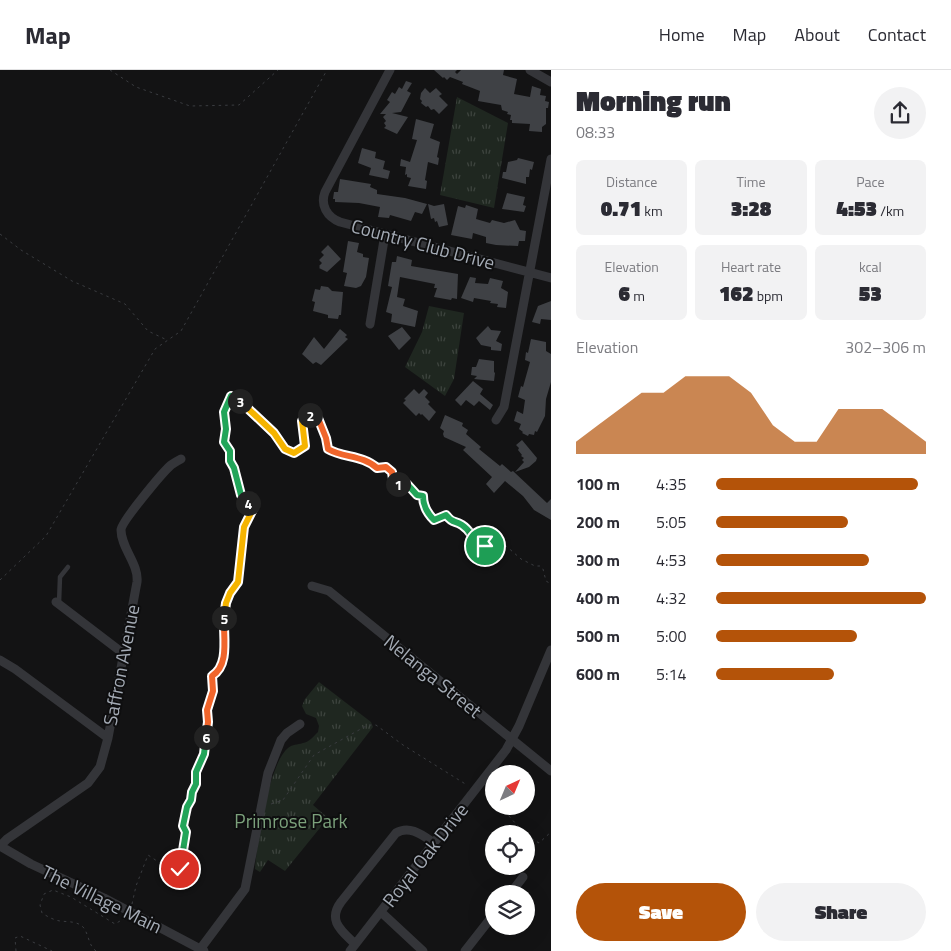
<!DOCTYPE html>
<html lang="en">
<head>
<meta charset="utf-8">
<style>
	:root { --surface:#fff; --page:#f2f2f3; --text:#2b2b33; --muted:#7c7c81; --line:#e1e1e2; --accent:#b45309 }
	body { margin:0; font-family:"Titillium Web",sans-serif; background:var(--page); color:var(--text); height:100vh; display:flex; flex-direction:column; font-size:19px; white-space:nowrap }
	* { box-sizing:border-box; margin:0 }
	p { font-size:16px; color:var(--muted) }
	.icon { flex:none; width:28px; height:28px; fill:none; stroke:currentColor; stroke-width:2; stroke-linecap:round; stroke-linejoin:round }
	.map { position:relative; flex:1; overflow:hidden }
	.drawer { display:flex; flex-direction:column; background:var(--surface); width:400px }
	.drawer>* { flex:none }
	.needle { width:32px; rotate:44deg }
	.fabs { position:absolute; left:485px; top:695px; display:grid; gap:10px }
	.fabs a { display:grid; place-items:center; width:50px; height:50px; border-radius:50%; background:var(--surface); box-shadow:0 5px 20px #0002; font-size:25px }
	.pin { position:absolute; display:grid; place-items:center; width:42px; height:42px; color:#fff; margin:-21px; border:2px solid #fff; border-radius:50%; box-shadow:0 1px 5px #0007 }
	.km { position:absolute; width:25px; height:25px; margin:-12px; border-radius:50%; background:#222; color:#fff; font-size:14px; line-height:25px; text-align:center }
	.round { display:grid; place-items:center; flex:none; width:52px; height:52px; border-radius:26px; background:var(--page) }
	.overview { display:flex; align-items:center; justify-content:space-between; height:85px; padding:0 25px }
	h1 { font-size:28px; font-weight:800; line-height:38px }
	.stats { display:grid; grid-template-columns:repeat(3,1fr); gap:8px; height:85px; padding:5px 25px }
	.stats div { display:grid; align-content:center; border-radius:8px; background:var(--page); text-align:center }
	.stats b { font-size:21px; font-weight:800 }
	.stats small { font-size:14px; font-weight:400 }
	.stats p { font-size:14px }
	.chart { height:140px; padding:10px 25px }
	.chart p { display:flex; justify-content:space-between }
	.chart svg { width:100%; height:90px; margin-top:5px; fill:var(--accent); opacity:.7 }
	.primary-button { display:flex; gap:10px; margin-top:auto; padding:10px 25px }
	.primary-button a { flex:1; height:58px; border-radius:30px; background:var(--accent); color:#fff; font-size:20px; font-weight:800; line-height:58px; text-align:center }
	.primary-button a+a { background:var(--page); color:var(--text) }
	ul { padding:0 25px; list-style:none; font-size:16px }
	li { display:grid; grid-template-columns:80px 60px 1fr; align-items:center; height:38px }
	li i { height:12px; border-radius:6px; background:var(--accent) }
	header { display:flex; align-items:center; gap:30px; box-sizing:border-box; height:70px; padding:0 25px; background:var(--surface); border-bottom:1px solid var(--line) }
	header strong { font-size:24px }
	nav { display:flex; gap:28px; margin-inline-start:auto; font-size:18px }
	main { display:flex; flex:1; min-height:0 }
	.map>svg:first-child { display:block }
	.grass { fill:url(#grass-tufts) }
	.building { fill:#3f4145 }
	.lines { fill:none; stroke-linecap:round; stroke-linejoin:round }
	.path { stroke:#3a3c40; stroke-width:1; stroke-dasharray:2.5 4; stroke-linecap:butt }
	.service { stroke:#343539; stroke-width:4.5 }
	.minor { stroke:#343539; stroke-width:9 }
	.split-1-casing { stroke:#fff; stroke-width:10 }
	.split-2-casing { stroke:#fff; stroke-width:10 }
	.split-3-casing { stroke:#fff; stroke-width:10 }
	.split-4-casing { stroke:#fff; stroke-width:10 }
	.split-5-casing { stroke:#fff; stroke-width:10 }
	.split-6-casing { stroke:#fff; stroke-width:10 }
	.split-7-casing { stroke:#fff; stroke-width:10 }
	.split-1 { stroke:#22a559; stroke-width:6 }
	.split-2 { stroke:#f0652b; stroke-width:6 }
	.split-3 { stroke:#f5b400; stroke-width:6 }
	.split-4 { stroke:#22a559; stroke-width:6 }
	.split-5 { stroke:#f5b400; stroke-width:6 }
	.split-6 { stroke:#f0652b; stroke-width:6 }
	.split-7 { stroke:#22a559; stroke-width:6 }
	.labels { text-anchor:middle; stroke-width:4; stroke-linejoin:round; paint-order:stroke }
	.street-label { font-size:19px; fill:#a4abb5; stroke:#0e0e0f }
	.park-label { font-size:19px; fill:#7ba07b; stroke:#0e0e0f }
</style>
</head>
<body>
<header>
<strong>Map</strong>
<nav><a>Home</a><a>Map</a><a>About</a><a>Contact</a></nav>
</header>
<main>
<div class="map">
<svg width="551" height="881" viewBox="0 0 551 881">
	<defs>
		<pattern id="grass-tufts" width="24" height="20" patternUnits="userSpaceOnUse" patternTransform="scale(1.25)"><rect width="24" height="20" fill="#1f2720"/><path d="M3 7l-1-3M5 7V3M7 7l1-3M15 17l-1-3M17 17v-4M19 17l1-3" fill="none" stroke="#3d443e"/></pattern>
	</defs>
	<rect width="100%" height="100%" fill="#131314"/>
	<path class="grass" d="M457,27L508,53L494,138L440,125Z
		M429,236L464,243L454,309L445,326L405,297L422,262Z
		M319,612L371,652L373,657L313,735L328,748L285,801L268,790L260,802L255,799C257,774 269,693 288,678C293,674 297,675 303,673C309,672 314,666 318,662L319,656L316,648L306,644L302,636L305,629Z"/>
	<path class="building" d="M434,0H457L455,2L457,4L461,0H504L503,5L517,9L514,24L530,27L532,16L541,19L540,25L546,26L545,31L549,32L548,38H546V54L542,57V62L529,61L530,54L512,53V50H510L511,45L507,44L508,42L502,40L501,35L478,31L480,21L462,14L463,12L450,7L447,10L444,7L443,8Z
		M406,11L412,13L407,21L411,23L401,42L392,43L408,47L397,64L384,58L386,56L384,53L386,51L383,47L386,44H380L390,32L387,30L392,22L395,24L399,17L402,19Z
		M425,18L430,23L436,18L442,24L439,26L448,35L439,44L434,39L431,40L428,36L426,37L421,33L422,31L420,29L421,23Z
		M416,49L434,54L430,68L440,72L437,87L439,88L438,95L428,92L425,110L427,111L426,119L408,116L411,108L407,107V104L405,105L406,97L400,96L401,89L410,92L417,70L412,69Z
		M362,78L376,82L375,88L385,91L383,99L390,101L388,109L369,105L371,98L358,93Z
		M518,88L534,92L532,100L530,99L529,107H526V114L502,108L503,102H506L508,92L517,90Z
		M340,109L371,114L370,117L377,120V124L405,128L427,134L422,144L415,142L411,151L390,145L389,148L378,147L380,137L359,133L335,132V129H333L334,122H338Z
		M507,123L525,127L523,135L526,136L524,142L502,139Z
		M428,134L434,136L444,134L448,155L439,157L437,151L435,152L434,148L431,149Z
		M466,135L478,139L476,149L490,153L492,150L504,153L515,150L520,160L526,161L525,171H519L518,176L496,175L486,173V167L473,163L472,169L451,165L458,136L465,138Z
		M348,171L359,173L357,182L363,184V187L369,188L366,207L361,216L356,218L344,216L347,203L343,202Z
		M328,175L341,189L327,202L319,198L320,197L319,196L322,193L319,190L324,185L321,182Z
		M397,186L412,190L411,196L458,204L457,229L452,228L451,230L434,227L437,218H434L435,214L400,207L397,227L405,229L403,236L418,241L415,257L391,252L392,244L386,242L392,217L388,216L392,192H396Z
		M470,207L476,208L475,213L488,214L490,208L503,211L501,218L508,222L506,238L497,237L498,234L490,233L491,231L474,228L473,232L461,228Z
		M321,216L328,217L332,221L343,222L341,245H339L338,249L328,248V245L313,241L315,232L312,231L315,219L320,220Z
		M551,231V250L541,249L540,254L532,252L538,236Z
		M488,256L491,260L501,261L496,271L502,274L501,281L491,280V277L481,275L476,268Z
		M402,257L411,268L399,280L388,266Z
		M340,259L347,265L345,267L348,269L321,295L316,292L313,294L302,284L314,267L324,279Z
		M531,269L546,272V281L551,284V312L546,329L545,346L537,362L535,361L534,365L529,364L528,366L522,363L523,362L519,359L521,354L514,351L517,341L523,344L525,330L518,327L521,316L523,317L530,292L525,290L526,282L528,283Z
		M479,289L494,291V302L495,303L494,311L474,309L477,306L471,305L472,297H476Z
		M473,311L483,319L480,324L493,335L490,340L479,331L474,336L466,330L461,336L455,330Z
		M414,319L419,324L424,319L428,323L425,327L430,332L428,334L436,342L429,351L422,344L421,345L419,343L416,346L403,333L406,330L404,329Z
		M445,345L463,353L462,356L468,360L466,364L481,377L479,379L500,396L502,394L511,402L513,401L547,433L551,429V450L534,440L523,426L505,411L494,423L486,414L492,407L463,380L466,377L444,367L443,364L444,361L440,358Z
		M522,370L537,388L536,391L529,397L515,402L524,392L522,390L524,388L521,386L522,385L518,380L519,378L516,375Z"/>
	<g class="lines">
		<path class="path" d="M110,0L136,17L190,36L239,35L278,0
			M0,164L21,180L72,211L125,234L148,261L167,270
			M0,510L46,466L155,279L181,261L327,0
			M485,723L494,730
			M271,734L283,730L314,685L368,655H376L403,675L467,715
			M500,736L525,764
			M526,765L539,773L551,762
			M132,834L136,816L148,785L175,803L180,799L186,763L183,755L187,737L191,730L192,722L196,714V702L199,692L204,684L207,663V640L213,621L212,606L219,602L223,591L224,542L229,523L238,512L244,457L254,437L247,432L241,425L234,398L230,391L229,381L224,372L227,359L224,342L231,326C244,334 264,352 274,363C281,371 284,378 293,383L305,376L302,351L309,345L318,348L326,368L328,379C343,388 363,385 377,398L386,397L392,402L393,409L400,415L407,414L417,425L423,426C423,436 427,443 434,450L446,445L452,452L462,455L476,473L485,476L505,475L521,489L535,496H540L543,499L546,511L551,514
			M16,881L15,868L20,866L52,881
			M96,881C88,875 89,864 83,857C77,851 68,852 60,851C54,850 48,847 42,843L40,835L44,824L53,820L71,827L115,854L125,848"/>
		<path class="service" d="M59,533L60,507L68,497"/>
		<path class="minor" d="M390,0L325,122C320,135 327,147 340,152L551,208
			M530,0L551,12
			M370,254L385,164
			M496,350L504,337L551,89
			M312,516L329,521L551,701
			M56,532L124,584
			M0,590L15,599L108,668
			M0,776L7,769L88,713L100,697L108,668L137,512C139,494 121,478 121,460C121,452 163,402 171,395C174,393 177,391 181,389
			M0,776L31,794L104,828L204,881
			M510,824L523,807
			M381,842L423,881
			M355,874C342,861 327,851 341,832L396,763C410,755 422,765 434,773
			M201,878L245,819L268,703L281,670L287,663L300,654
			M350,881L506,680L519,656L551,580
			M465,881L494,844"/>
	</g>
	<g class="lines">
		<defs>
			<path id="split-1" d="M398,414L400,415L407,414L417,425L423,426C423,436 427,443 434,450L446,445C453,454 454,450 462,455C473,462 471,471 485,476"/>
			<path id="split-2" d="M310,345L318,348L326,368L328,379C343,388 363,385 377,398L386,397L392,402L393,409L398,414"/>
			<path id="split-3" d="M240,331L274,363L285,379L294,383L305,376L302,351L310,345"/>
			<path id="split-4" d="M240,331L231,326L224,342L226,359L224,372L230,381V391L234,398L241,425L248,433"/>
			<path id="split-5" d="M224,548L226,533L230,523L238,512L244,457L254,437L248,433"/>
			<path id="split-6" d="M206,667L208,652L207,640L213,621L212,606C230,595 223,566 224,548"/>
			<path id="split-7" d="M180,799L186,762L183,756L187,737L191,730L192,722L196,714V702L204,684L206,667"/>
		</defs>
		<use href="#split-1" class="split-1-casing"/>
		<use href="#split-2" class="split-2-casing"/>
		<use href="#split-3" class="split-3-casing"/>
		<use href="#split-4" class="split-4-casing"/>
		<use href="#split-5" class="split-5-casing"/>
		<use href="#split-6" class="split-6-casing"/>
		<use href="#split-7" class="split-7-casing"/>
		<use href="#split-1" class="split-1"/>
		<use href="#split-2" class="split-2"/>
		<use href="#split-3" class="split-3"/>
		<use href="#split-4" class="split-4"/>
		<use href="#split-5" class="split-5"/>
		<use href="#split-6" class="split-6"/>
		<use href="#split-7" class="split-7"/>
	</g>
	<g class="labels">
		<g class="street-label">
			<text transform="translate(423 174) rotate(15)" y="7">Country Club Drive</text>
			<text transform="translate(121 595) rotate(-79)" y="7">Saffron Avenue</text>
			<text transform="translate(433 606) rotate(39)" y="7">Nelanga Street</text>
			<text transform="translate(425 785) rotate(-52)" y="7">Royal Oak Drive</text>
			<text transform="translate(102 829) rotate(26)" y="7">The Village Main</text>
		</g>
		<g class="park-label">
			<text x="291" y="758">Primrose Park</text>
		</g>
	</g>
</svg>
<div class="fabs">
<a><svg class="needle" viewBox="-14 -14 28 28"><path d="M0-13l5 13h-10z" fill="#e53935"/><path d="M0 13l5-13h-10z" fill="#7c7c81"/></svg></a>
<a><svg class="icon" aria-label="locate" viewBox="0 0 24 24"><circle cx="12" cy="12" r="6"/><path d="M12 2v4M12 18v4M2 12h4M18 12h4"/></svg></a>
<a><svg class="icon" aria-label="layers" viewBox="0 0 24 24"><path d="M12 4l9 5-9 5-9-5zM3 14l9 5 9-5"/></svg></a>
</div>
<div class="pin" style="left:485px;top:476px;background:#1e9e55"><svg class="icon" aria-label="arrive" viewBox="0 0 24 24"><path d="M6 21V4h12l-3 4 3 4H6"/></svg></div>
<div class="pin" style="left:180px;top:799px;background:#d93025"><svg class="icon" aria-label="check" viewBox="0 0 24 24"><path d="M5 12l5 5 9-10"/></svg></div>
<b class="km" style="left:398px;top:414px">1</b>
<b class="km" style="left:310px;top:345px">2</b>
<b class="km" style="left:240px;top:331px">3</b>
<b class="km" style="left:248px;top:433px">4</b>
<b class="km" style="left:224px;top:548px">5</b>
<b class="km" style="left:206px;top:667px">6</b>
</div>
<section class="drawer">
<div class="overview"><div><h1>Morning run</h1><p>08:33</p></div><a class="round"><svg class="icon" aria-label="share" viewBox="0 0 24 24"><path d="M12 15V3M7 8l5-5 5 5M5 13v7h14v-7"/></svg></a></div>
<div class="stats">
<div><p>Distance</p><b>0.71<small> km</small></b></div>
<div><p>Time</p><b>3:28</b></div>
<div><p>Pace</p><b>4:53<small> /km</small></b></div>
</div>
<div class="stats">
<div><p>Elevation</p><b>6<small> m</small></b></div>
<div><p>Heart rate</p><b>162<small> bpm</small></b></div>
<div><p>kcal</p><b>53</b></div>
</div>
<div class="chart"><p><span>Elevation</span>302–306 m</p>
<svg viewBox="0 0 160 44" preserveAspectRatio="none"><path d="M0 44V38L10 30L20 22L30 14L40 14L50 6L60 6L70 6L80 14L90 30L100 38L110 38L120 22L130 22L140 22L150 30L160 38V44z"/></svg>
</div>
<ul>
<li><b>100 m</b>4:35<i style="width:96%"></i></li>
<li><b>200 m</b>5:05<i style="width:63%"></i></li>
<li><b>300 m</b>4:53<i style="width:73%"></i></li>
<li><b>400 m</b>4:32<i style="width:100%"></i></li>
<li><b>500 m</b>5:00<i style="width:67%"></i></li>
<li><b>600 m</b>5:14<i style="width:56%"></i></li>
</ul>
<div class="primary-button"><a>Save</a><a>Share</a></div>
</section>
</main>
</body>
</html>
